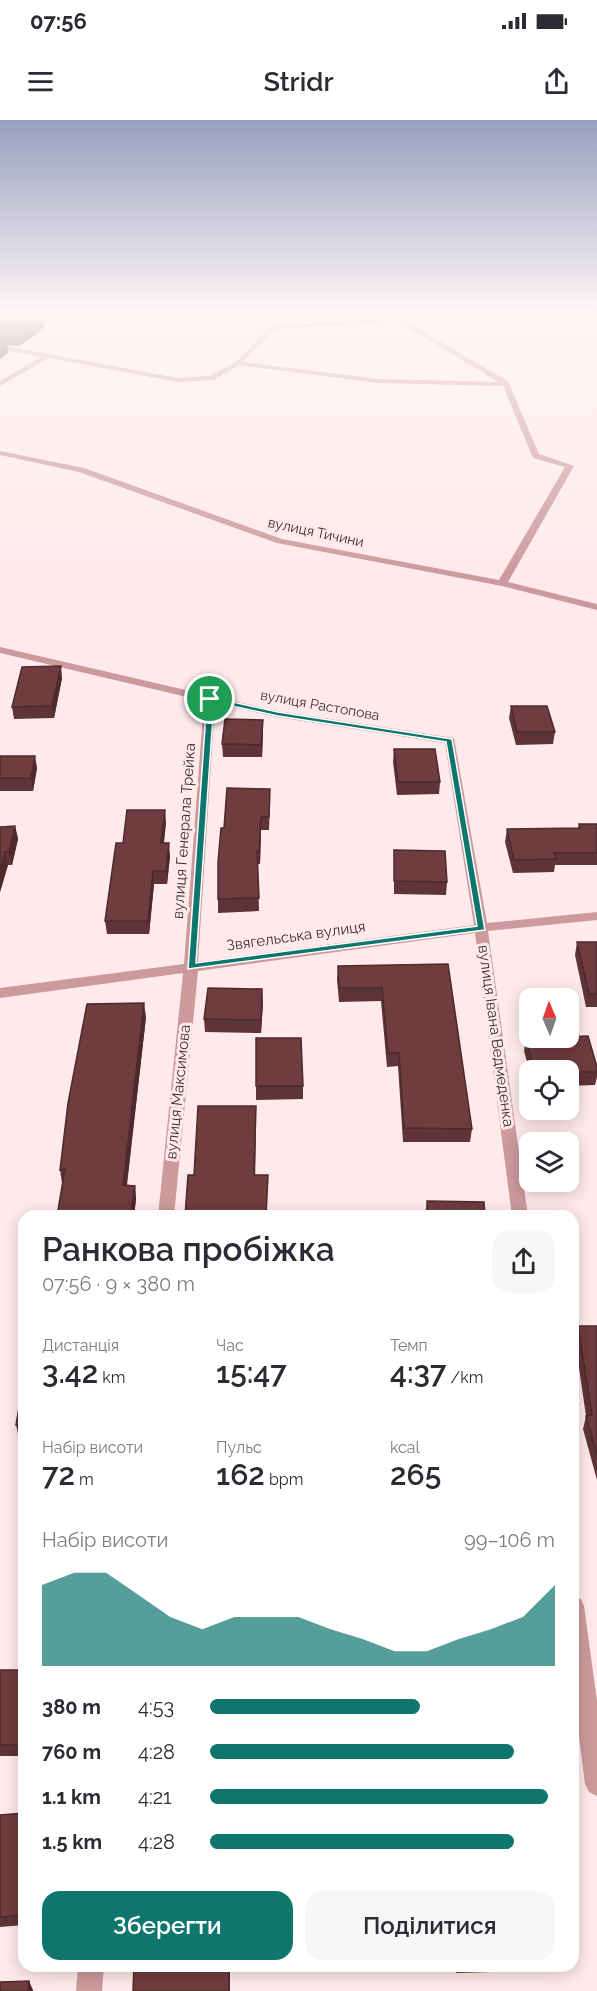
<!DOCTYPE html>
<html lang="uk">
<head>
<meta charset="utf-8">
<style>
	:root { --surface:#fff; --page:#f7f7f7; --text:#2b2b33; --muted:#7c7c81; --accent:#0f766e }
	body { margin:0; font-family:Raleway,sans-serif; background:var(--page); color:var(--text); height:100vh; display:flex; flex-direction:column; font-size:22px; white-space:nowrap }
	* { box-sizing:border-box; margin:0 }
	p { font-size:20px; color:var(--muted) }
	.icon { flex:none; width:33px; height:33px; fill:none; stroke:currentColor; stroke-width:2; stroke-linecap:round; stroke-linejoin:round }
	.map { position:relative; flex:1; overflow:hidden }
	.side { position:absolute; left:18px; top:1090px; width:561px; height:762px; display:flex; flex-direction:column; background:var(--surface); border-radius:18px; box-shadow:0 3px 15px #0003 }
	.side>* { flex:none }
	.needle { width:39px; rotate:358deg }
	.tools { position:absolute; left:519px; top:868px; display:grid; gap:12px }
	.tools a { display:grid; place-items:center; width:60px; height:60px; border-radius:12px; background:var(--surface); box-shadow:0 3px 15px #0003; font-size:30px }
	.pin { position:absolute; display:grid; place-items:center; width:51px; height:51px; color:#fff; margin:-26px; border:3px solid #fff; border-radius:50%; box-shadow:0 2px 6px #0007 }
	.round { display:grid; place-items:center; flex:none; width:63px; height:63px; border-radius:18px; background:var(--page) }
	.head { display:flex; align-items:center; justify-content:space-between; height:102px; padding:0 24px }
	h1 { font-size:33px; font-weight:600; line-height:45px }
	.stats { display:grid; grid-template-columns:repeat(3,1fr); gap:9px; height:102px; padding:6px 24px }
	.stats div { display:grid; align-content:center }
	.stats b { font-size:30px; font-weight:600 }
	.stats small { font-size:16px; font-weight:400 }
	.stats p { font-size:16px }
	.chart { height:168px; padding:12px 24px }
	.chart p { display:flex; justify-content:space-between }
	.chart svg { width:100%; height:108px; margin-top:6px; fill:var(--accent); opacity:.7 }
	.cta { display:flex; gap:12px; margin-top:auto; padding:12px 24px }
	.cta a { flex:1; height:69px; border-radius:18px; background:var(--accent); color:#fff; font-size:24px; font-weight:600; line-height:69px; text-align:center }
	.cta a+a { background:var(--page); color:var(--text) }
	ul { padding:0 24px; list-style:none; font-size:20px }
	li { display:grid; grid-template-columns:96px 72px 1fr; align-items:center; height:45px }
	li i { height:15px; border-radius:8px; background:var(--accent) }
	.status { display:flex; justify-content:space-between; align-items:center; height:42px; padding:0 30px; background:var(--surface); direction:ltr }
	.status svg { height:16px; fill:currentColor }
	header { display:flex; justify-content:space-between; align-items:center; height:78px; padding:0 24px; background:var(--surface); font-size:27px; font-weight:600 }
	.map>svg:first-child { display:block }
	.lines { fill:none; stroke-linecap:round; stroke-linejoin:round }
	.minor { fill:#cc9a9c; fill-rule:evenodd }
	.wall { fill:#5f3436 }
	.shaded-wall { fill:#4e2a2c }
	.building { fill:#6f3c3f; stroke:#4e2a2c; stroke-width:1.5 }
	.route { fill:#0f766e; stroke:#fff; stroke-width:1.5; fill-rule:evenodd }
	.labels { text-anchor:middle; stroke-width:6; stroke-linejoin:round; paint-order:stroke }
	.far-street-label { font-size:14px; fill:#3c2f2f; stroke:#ffeaeb }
	.street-label { font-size:15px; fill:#3c2f2f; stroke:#ffeaeb }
</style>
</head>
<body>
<div class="status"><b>07:56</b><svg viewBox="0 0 49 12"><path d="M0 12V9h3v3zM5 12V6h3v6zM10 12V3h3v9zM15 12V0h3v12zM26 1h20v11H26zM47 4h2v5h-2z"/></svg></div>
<header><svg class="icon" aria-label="menu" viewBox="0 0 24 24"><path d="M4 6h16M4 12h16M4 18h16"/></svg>Stridr<svg class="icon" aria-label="share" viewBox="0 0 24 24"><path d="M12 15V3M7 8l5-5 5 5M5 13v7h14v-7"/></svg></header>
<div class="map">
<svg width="597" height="1871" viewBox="0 0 597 1871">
	<rect width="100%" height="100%" fill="#ffeaeb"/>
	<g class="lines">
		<path class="minor" d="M400,198L508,261L539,334L574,346L508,462L597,484V490L502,466L277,423L79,352L0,335V331L84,348L282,419L499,460L565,347L533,338L503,266L378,263L239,245L214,260L178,262L49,238L0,266V261L41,237L0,229V225L178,258L209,256L236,242L271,206ZM397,201L498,262L378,259L243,242L275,209Z
			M0,527L277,591L454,618L487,803L597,792V800L488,811L528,1096H512L475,813L198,851L174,1096H158L183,853L0,878V868L184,844L204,581L0,533ZM215,583L277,597L445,623L474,805L198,842Z
			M573,1476L581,1479L584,1486L597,1581V1676L589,1672L585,1664L573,1569Z
			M78,1846H104L102,1871H76Z"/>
	</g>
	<path class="wall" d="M43,201L44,209L19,226L7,225L8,233L0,239V203Z
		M62,558L54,598L14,599L12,587Z
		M511,586L555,612L553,624L516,625L509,598Z
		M263,612L262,637H223L222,624Z
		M394,629L440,662L439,674L397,675L393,642Z
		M0,636L37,648L33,671H0Z
		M270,681L269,710H261L260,744H258L259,791L218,793V779L224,708Z
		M166,702L164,723L170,736L167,764H154L149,814H107L105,801L123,723Z
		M579,704H597V745H555L554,752L513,753L505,722L507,709L578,708Z
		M15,706L18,719L12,745H8L0,772V707Z
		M394,730L447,762L446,775L394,774Z
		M577,822H597V887H586L575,835Z
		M448,844L472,1009L470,1022H403L398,946L387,947L381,881L339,882L337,859L338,846Z
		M263,882L261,913L205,912L204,899Z
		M146,897L127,1065L135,1066L136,1079L134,1096H57L63,1063H62L60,1050Z
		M526,918L597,947V957L595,965L568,966V951H530V953L524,931Z
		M256,966H303V979L256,980Z
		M427,1081L485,1096H425Z
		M578,1206H597V1360L583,1309L586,1296L575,1220Z
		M24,1259V1318H19L16,1305Z
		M0,1550H24V1636H0Z
		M24,1693V1805L0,1807V1695Z
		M456,1846H566L565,1850L456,1853Z"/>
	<path class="shaded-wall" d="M43,201L44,209L19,226L18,217Z
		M7,224L8,233L0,239V229Z
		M61,546L62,558L54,598L52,586Z
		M263,600V612L262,637L261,625Z
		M35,636L37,648L33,671L31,658Z
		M165,690L166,702L162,736L161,723Z
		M261,697V710L260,744L259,731Z
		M15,706L18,719L12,745L9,732Z
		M169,723L170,736L167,764L166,751Z
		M5,732L8,745L0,772V751Z
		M153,751L154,764L149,814L148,801Z
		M262,869L263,882L261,913V900Z
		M144,883L146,897L125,1079L123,1065Z
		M256,986V1000L255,1069L254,1055Z
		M135,1066L136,1079L134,1096H130Z
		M229,1846H230V1871H229Z
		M29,1861L33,1870V1871H28Z"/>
	<path class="building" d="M5,201H43L18,217L0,215V203Z
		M0,222L7,224L0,229Z
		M61,546L52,586L12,587L22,547Z
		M511,586H547L555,612H517Z
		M225,599L263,600L261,625L222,624Z
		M394,629H435L440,662H398Z
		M0,636H35L31,658H0Z
		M227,668L270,669L269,697H261L259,731H257L259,778L218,779V742L221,708H224Z
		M127,690H165L161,723H169L166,751H153L148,801H105L116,723H123Z
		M579,704H597V733H554L556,739L514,740L507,709L580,708Z
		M15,706L9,732H5L0,751V707Z
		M394,730L445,731L447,762L394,761Z
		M577,822H597V874H589Z
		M448,844L472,1009L404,1008L399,933H388L382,868H339L338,846Z
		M208,868L262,869L261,900L204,899Z
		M144,883L123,1065L135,1066L130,1096H57L65,1049L60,1050L68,983L87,884Z
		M588,916L597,947V952H568V951H534L526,918H568V917Z
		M256,918H301L303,966H256Z
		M198,986H256L254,1055H268L266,1096H185L188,1055H194Z
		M427,1081L484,1082L485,1096H428Z
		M578,1206H597V1335L586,1296L592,1295Z
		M24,1259V1305H16Z
		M0,1550H24V1625H0Z
		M24,1693V1795L0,1797V1695Z
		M134,1846H229V1871H133Z
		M29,1861L28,1871H0V1862Z"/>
	<linearGradient id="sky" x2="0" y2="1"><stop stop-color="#97a0c0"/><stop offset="0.42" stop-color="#fff6f6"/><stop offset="1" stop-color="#fff6f6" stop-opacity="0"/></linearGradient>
	<rect width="597" height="455" fill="url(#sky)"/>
	<path class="route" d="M210,577L278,592L452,619L485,810L188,849L207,579ZM214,582L278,596L446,622L477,806L196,843Z"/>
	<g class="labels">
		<g class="far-street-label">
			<text transform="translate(316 412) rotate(12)" y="5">вулиця Тичини</text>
			<text transform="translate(320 585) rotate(10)" y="5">вулиця Растопова</text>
		</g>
		<g class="street-label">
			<text transform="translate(184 711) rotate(-86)" y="5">вулиця Генерала Трейка</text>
			<text transform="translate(296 816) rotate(-8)" y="5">Звягельська вулиця</text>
			<text transform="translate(496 916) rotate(82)" y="5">вулиця Івана Ведмеденка</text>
			<text transform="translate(178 972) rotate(-84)" y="5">вулиця Максимова</text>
		</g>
	</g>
</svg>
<div class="tools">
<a><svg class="needle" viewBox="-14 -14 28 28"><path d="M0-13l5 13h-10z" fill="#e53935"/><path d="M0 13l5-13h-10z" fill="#7c7c81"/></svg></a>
<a><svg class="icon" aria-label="locate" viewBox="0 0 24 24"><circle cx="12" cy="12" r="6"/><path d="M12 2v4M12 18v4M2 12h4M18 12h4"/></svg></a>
<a><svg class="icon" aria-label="layers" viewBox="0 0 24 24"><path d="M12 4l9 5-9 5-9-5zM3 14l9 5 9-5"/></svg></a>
</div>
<div class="pin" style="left:210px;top:579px;background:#1e9e55"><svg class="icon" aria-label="arrive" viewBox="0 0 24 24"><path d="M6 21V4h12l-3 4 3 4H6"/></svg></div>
<section class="side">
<div class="head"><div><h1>Ранкова пробіжка</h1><p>07:56 · 9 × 380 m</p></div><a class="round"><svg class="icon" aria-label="share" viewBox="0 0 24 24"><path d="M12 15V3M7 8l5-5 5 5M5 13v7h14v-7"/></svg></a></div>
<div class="stats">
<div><p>Дистанція</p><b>3.42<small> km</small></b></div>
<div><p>Час</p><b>15:47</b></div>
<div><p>Темп</p><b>4:37<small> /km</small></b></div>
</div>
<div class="stats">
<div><p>Набір висоти</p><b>72<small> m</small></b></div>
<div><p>Пульс</p><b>162<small> bpm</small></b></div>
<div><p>kcal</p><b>265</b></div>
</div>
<div class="chart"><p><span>Набір висоти</span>99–106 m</p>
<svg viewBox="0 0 160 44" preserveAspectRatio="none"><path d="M0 44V11L10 6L20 6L30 15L40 24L50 29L60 24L70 24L80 24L90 29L100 33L110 38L120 38L130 33L140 29L150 24L160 11V44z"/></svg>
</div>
<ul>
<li><b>380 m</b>4:53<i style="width:61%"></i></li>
<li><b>760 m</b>4:28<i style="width:88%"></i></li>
<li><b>1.1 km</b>4:21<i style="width:98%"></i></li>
<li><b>1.5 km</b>4:28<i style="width:88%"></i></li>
</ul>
<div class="cta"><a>Зберегти</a><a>Поділитися</a></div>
</section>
</div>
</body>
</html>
